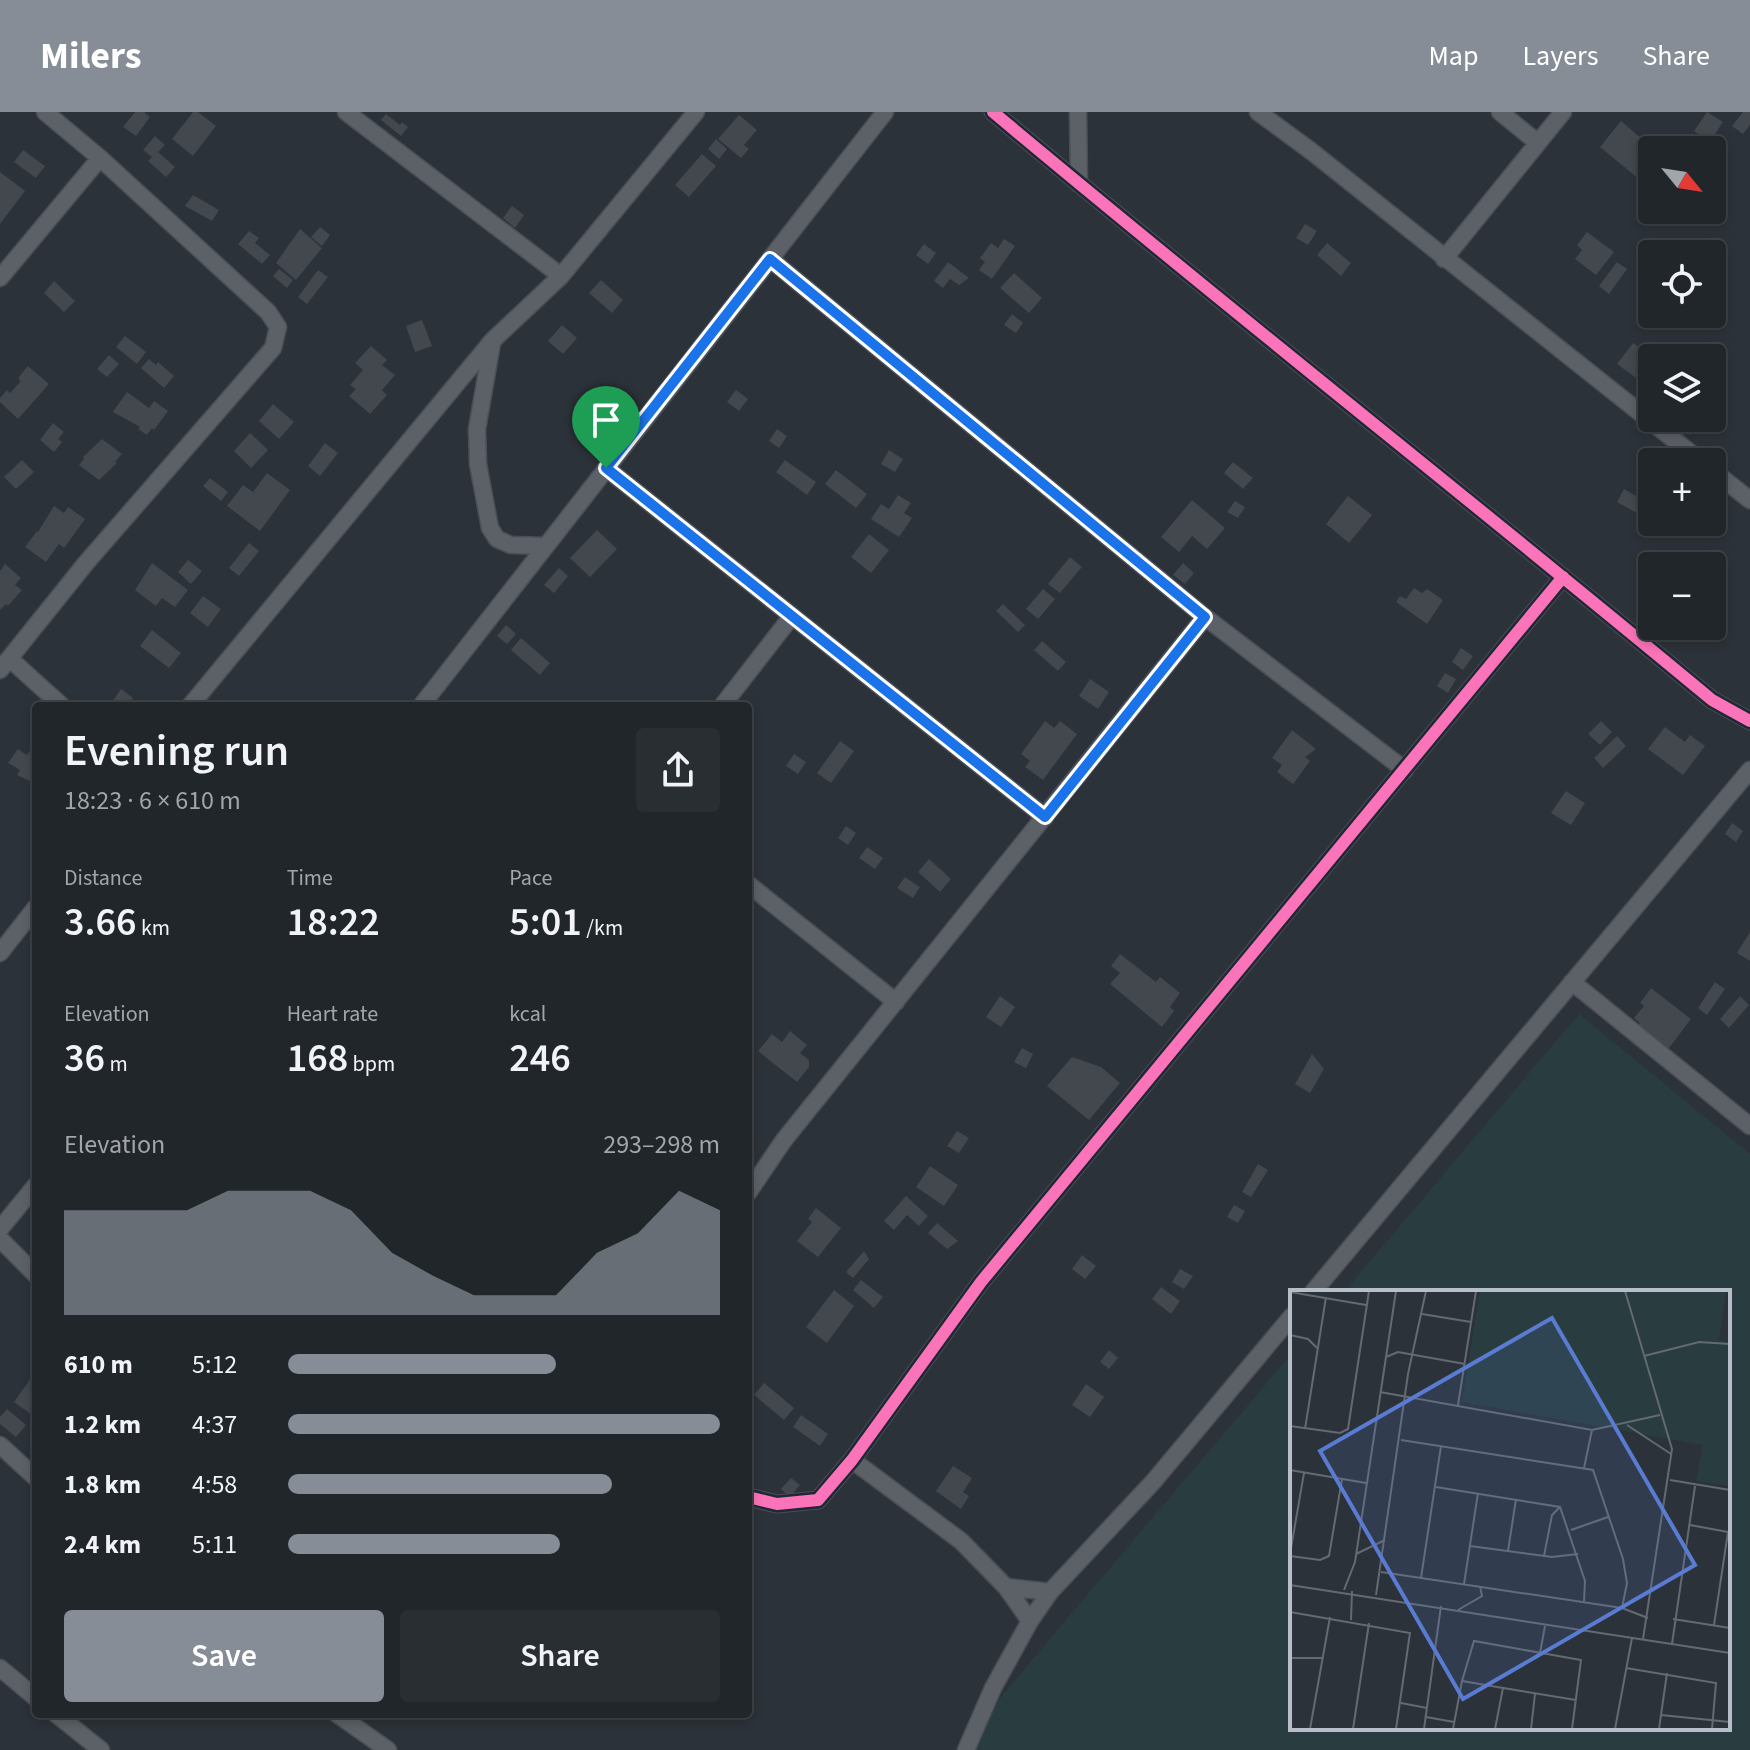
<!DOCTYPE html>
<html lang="en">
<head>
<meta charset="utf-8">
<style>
	:root { --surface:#21262b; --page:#292e33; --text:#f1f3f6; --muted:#a2a5a9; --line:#3e4347; --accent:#868d97 }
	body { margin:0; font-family:"Source Sans 3",sans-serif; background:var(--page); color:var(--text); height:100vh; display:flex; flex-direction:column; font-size:30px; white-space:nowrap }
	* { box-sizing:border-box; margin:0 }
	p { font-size:26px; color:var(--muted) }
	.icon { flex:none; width:44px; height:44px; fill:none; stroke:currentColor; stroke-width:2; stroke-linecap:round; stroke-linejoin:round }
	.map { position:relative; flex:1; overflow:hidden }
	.sheet { position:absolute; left:32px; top:590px; width:720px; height:1016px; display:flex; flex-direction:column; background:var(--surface); border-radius:8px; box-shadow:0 4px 12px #0003,0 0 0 2px var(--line) }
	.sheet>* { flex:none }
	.needle { width:52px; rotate:120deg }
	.buttons { position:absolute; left:1638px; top:24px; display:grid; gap:16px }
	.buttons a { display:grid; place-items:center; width:88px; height:88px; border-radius:8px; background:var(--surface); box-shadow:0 4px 12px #0003,0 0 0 2px var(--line); font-size:40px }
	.pin { position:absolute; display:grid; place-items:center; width:68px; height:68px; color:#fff; margin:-82px -34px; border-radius:50% 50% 50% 0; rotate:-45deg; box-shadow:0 0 8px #0007 }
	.pin .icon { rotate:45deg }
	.round { display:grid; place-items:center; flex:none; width:84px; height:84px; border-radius:8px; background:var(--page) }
	.headline { display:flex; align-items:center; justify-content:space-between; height:136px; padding:0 32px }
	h1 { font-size:44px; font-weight:600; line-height:60px }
	.metrics { display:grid; grid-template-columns:repeat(3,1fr); gap:12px; height:136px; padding:8px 32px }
	.metrics div { display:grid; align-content:center }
	.metrics b { font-size:40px; font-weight:600 }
	.metrics small { font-size:22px; font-weight:400 }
	.metrics p { font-size:22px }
	.chart { height:224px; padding:16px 32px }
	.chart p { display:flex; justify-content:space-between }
	.chart svg { width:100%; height:144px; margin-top:8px; fill:var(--accent); opacity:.7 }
	.action { display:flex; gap:16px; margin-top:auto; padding:16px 32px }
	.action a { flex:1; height:92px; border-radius:8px; background:var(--accent); color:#fff; font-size:32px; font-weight:600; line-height:92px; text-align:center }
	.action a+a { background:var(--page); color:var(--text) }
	ul { padding:0 32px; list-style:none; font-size:26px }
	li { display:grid; grid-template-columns:128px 96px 1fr; align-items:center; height:60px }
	li i { height:20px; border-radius:10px; background:var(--accent) }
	header { display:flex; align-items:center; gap:48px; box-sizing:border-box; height:112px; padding:0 40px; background:var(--accent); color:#fff }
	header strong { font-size:38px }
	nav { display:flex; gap:44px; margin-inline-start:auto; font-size:28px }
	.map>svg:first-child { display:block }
	.green { fill:#293c3f }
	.building { fill:#43474e }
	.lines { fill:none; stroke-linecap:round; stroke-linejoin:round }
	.minor-casing { stroke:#4a4e54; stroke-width:19 }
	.minor { stroke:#5c6067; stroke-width:16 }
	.cycleway-casing { stroke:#1f2834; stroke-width:17 }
	.cycleway { stroke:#fb73b8; stroke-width:12 }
	.route-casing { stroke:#fff; stroke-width:16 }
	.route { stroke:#1a73e8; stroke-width:10 }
	.inset-road { fill:none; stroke:#636a73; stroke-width:2 }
	.view { fill:#5a7bd2; fill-opacity:0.15; stroke:#5a7bd2; stroke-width:4 }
	.inset-edge { fill:none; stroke:#b6beca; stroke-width:4 }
</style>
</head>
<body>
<header>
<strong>Milers</strong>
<nav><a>Map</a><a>Layers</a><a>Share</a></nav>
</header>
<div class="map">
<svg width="1750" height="1638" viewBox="0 0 1750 1638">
	<rect width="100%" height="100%" fill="#2c3239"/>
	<path class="green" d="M1579,902L1750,1042V1638H956L1292,1241V1616H1728V1180H1344Z"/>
	<path class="building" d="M135,0H144L150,5L136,24L123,15Z
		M193,0H198L216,14L193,44L172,27Z
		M1707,0L1723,10L1710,30L1694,19Z
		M1743,0H1750V13L1743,22L1732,14Z
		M386,2L400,13L402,10L408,15L401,24L381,8Z
		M739,3L757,18L744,33L749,37L741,46L718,27Z
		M1621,9L1655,38H1652V53L1640,68L1600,35Z
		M155,24L165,33L158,40L175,55L166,65L148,49L152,45L143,38Z
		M716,27L727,37L719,47L708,37Z
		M23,38L45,54L36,66L14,50Z
		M702,42L716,54L689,85L675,73Z
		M0,60L25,79L0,112Z
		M193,83L219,98L212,109L185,94Z
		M512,94L524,103L515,116L503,106Z
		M1305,112L1317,119L1308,133L1296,126Z
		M320,115L330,123L322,134L311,125Z
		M300,117L322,136L296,168L276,151Z
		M249,119L259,126L255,131L270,143L262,152L238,132Z
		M1587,120L1614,140L1596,163L1575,147L1582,138L1577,133Z
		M1004,127L1015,134L992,167L979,158L985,150L980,146L991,131L998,136Z
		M1327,131L1351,151L1341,164L1317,143Z
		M924,132L936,141L928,152L916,143Z
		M948,150L969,166L959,173L950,167L943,176L934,169Z
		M1617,150L1627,157L1609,182L1599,174Z
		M279,157L293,168L287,176L273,164Z
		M318,158L328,165L307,192L298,185Z
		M1014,161L1042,186L1029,201L1000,176Z
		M601,168L623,188L612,201L589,181Z
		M54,169L75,189L64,200L44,181Z
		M1012,202L1023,211L1016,221L1004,213Z
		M422,208L432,234L415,240L406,214Z
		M562,213L577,226L563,242L548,229Z
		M125,224L146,240L137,252L116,235Z
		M1633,231L1648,242L1653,234L1669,246H1652V268L1647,274L1617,252Z
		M371,234L387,248L382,253L395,263L382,278L387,283L370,302L349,284L356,277L350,273L363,258L355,251Z
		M109,243L119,252L107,265L97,257Z
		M149,247L156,253L158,250L174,264L164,276L141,256Z
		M28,254L49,272L18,307L0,290V286L7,278L10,281L21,269L18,266Z
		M736,278L748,287L739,299L727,290Z
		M127,280L149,296L154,289L168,299L154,318L152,316L147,323L138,317L140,315L113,300Z
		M273,292L294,310L279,327L259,309Z
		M53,311L64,320L58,327L62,330L54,340L40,328Z
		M777,317L787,324L779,336L769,329Z
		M250,321L268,338L251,356L234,339Z
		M102,327L122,342L115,350L117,351L99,368L79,353L84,347L83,345Z
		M325,331L338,341L320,364L308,354Z
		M889,338L903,347L895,360L881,352Z
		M22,348L34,360L16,377L4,365Z
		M785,348L816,370L807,383L776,360Z
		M1233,350L1253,366L1243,377L1224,361Z
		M836,358L867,382L856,396L825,372Z
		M267,361L290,378L260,419L227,394L243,373L253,380Z
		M210,366L228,380L221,389L203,374Z
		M1624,377L1648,391L1642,404L1617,390Z
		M898,383L911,391L904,401L912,406L899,425L871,407L881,392L889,397Z
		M1348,384L1372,403L1349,431L1326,412Z
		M1192,388L1225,416L1207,437L1192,424L1179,440L1161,425Z
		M1235,389L1245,395L1238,406L1227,400Z
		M54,394L64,401L68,395L85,407L64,436L59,432L46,450L25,435L37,419L38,420Z
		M597,418L617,437L590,465L570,446Z
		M869,422L889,438L871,461L851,445Z
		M249,431L259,439L239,464L229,456Z
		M1070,445L1082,455L1060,481L1048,472Z
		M188,448L202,459L191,472L178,460Z
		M152,451L188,478L175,495L162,486L156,494L135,478Z
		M1183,451L1194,461L1185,472L1173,463Z
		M5,452L21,466L15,473L22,478L8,494L6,492L0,498V459Z
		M559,456L568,464L554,481L544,473Z
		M1414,476L1422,481L1427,477L1443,488L1427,512L1396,490L1400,484L1406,487Z
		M1043,477L1055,487L1038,507L1026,497Z
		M203,484L221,497L208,515L190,501Z
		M1003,492L1025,513L1018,520L996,499Z
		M506,513L516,522L507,532L497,524Z
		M152,518L181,541L169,556L140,534Z
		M521,526L550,551L540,563L511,538Z
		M1042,529L1066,550L1058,559L1034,538Z
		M1461,536L1473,544L1463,558L1452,550Z
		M1445,561L1456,567L1448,581L1437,574Z
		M1090,567L1109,580L1098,597L1079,584Z
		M121,577L133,586L127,594H117L112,590Z
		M1045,609L1054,616L1060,609L1077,622L1043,668L1025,655L1030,649L1021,642Z
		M1601,609L1612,620L1600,633L1588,622Z
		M1665,615L1685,630L1690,623L1705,634L1683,663L1648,637Z
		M1292,618L1316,637L1305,645L1310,649L1293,672L1277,660L1282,653L1272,646Z
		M1617,624L1626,634L1603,656L1594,646Z
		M36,629V672L17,663L20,658L8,651L18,637L27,643Z
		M840,629L854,639L831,671L817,661Z
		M794,642L806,650L798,662L786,654Z
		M1566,679L1585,691L1571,713L1551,701Z
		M1732,711L1743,719L1736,730L1725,722Z
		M846,714L856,721L848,733L838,726Z
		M867,735L883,746L875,757L859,746Z
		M929,747L951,767L940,780L918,760Z
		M905,765L920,775L913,786L897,776Z
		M1750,820V849L1737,841Z
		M1120,842L1156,870L1160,865L1180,881L1170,895L1174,899L1162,915L1110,872L1120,861L1111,854Z
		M1715,870L1725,877L1707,903L1698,896Z
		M1651,876L1691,907L1666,940L1635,916L1640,911L1634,906L1644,894L1640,891Z
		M1000,884L1015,895L1001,915L986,905Z
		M1740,884L1749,893L1729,916L1720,907Z
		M790,919L807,933L800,941L809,948V955L797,970L758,939L772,922L782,930Z
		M1022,936L1033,942L1026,956L1014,950Z
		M1312,942L1324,957L1310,981L1295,972Z
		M1072,945L1101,955L1120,971L1089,1008L1047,974Z
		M957,1019L969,1026L959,1041L947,1034Z
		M1258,1052L1268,1058L1251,1085L1242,1080Z
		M930,1054L958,1073L944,1094L916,1075Z
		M906,1084L928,1104L919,1114L907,1103L894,1118L884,1109Z
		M1234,1093L1245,1099L1238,1111L1227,1105Z
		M816,1096L841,1116L818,1145L797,1129L812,1110L808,1107Z
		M937,1111L958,1129L947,1137L928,1121Z
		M864,1139L869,1147L853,1166L846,1160Z
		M1082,1143L1096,1154L1085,1167L1072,1157Z
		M1180,1157L1193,1164L1184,1177L1172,1170Z
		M861,1168L883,1185L874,1196L853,1178Z
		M1161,1175L1180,1189L1171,1202L1152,1187Z
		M834,1178L854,1194L827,1231L806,1215Z
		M1109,1238L1118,1246L1109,1257L1100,1250Z
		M36,1259V1306L14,1290Z
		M764,1271L794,1296L784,1308L754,1283Z
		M1086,1272L1104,1285L1090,1305L1072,1293Z
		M7,1297L26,1313L16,1325L0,1312V1305Z
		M801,1303L828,1322L820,1334L793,1315Z
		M953,1354L972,1366L963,1380L969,1384L961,1397L936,1379Z
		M791,1366L800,1373L790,1385L781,1377Z"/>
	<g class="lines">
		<defs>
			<path id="minor" d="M346,0L561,164
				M993,0C1230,199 1474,390 1712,588L1750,609
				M1078,0L1079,72
				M1258,0L1311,39L1702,350
				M1500,0L1538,31
				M770,147L1205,505L1405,658
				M1444,147L1563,0
				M0,166L100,46L45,0
				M492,231L477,317L478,352L490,416L497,427L511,433L546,434
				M606,356L1045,705
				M1712,358L1750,388
				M10,547L62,594
				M0,558L86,451L273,236L278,215L268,200L100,46
				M190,594L492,229L561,164L696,0
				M421,594L885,0
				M722,594L792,504
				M748,772L896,890
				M0,841L36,795
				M1572,870L1750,1014
				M748,1081L784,1028L1205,505
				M0,1117L36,1073
				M0,1127L36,1163
				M1313,1180L1750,658
				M0,1333L36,1366
				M852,1348L961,1429L1006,1475L1030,1509
				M748,1385L777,1392L818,1388L852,1348L981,1170L1563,465
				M1006,1475L1050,1480
				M0,1556L36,1586
				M56,1602L101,1638
				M337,1602L388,1638
				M966,1638L993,1576L1030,1509L1050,1480L1153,1370L1292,1204"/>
		</defs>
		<use href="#minor" class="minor-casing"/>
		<use href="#minor" class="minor"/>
		<defs>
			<path id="cycleway" d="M993,0C1230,199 1474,390 1712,588L1750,609
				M748,1385L777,1392L818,1388L852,1348L981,1170L1563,465"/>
		</defs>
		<use href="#cycleway" class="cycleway-casing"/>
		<use href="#cycleway" class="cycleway"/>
	</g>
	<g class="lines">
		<defs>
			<path id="route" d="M770,147L1205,505L1045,705L606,356Z"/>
		</defs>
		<use href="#route" class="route-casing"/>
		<use href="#route" class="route"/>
	</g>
	<g transform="translate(1290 1178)">
		<rect width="440" height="440" fill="#2c3239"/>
		<path d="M190,1H436L429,50L440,53V196L406,191L413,155L172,112Z" fill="#293c3f"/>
		<path class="inset-road" d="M335,1L382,159L353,349M0,2L76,15M132,24L181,32M0,45L18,49L27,58M354,66L409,52L440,54M96,67L108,62L175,74M90,102L302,140L370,125M168,115L186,1M337,135L381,164M0,136L50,143L58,139L79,1M15,139L36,7M111,150L303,180L333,269L337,293L332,318M294,178L302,140M0,180L76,193M380,190L440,200M146,197L270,217L295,291L294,311M400,235L438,242M281,240L318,227M180,256L262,267L288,264M218,261L226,209M0,264L14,183M66,264L95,250M0,266L30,270L39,266L52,189M254,266L262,225L270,217M91,282L332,318L358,328M131,288L151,156M174,294L188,203M0,295L440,363M54,300L65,272L106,1M86,305L118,84L136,1M168,320L192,306L190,296M0,322L120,343L106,439M383,329L440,338M61,330L62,301M424,335L438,242M382,354L405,196M250,363L255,336M0,368H33M336,378L426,393L422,439M172,391L184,351L291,370L282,439M111,413L137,418M371,425L440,432M136,427L164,432M20,439L40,327M63,439L79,333M134,439L151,316M163,439L172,391L213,398M205,439L213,398L286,410M241,439L245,404M325,439L342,348M369,439L377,383"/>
		<path class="view" d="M262,28L405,275L173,409L30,161Z"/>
		<rect width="440" height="440" class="inset-edge"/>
	</g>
</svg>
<div class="buttons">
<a><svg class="needle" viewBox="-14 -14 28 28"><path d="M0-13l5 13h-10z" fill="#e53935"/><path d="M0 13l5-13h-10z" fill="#a2a5a9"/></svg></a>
<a><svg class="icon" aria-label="locate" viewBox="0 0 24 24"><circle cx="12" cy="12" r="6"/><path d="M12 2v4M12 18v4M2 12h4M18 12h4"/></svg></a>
<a><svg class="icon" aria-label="layers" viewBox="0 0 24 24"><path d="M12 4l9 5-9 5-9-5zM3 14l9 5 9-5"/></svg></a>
<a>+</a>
<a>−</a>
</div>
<div class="pin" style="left:606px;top:356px;background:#1e9e55"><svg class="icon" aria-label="arrive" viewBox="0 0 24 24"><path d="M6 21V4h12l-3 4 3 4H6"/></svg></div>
<section class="sheet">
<div class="headline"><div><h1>Evening run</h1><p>18:23 · 6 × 610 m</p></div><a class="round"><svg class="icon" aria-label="share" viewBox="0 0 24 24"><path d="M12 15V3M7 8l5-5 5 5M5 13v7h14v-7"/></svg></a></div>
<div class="metrics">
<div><p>Distance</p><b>3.66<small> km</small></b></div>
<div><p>Time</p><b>18:22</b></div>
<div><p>Pace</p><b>5:01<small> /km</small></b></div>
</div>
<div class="metrics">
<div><p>Elevation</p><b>36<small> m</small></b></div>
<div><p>Heart rate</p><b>168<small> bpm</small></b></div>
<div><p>kcal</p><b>246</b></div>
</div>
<div class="chart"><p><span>Elevation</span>293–298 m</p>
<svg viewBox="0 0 160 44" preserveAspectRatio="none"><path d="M0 44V12L10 12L20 12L30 12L40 6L50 6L60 6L70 12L80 25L90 32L100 38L110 38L120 38L130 25L140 19L150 6L160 12V44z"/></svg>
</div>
<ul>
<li><b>610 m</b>5:12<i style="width:62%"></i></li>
<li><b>1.2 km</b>4:37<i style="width:100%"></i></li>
<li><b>1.8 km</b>4:58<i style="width:75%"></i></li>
<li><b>2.4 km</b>5:11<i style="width:63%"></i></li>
</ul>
<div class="action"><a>Save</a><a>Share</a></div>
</section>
</div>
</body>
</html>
